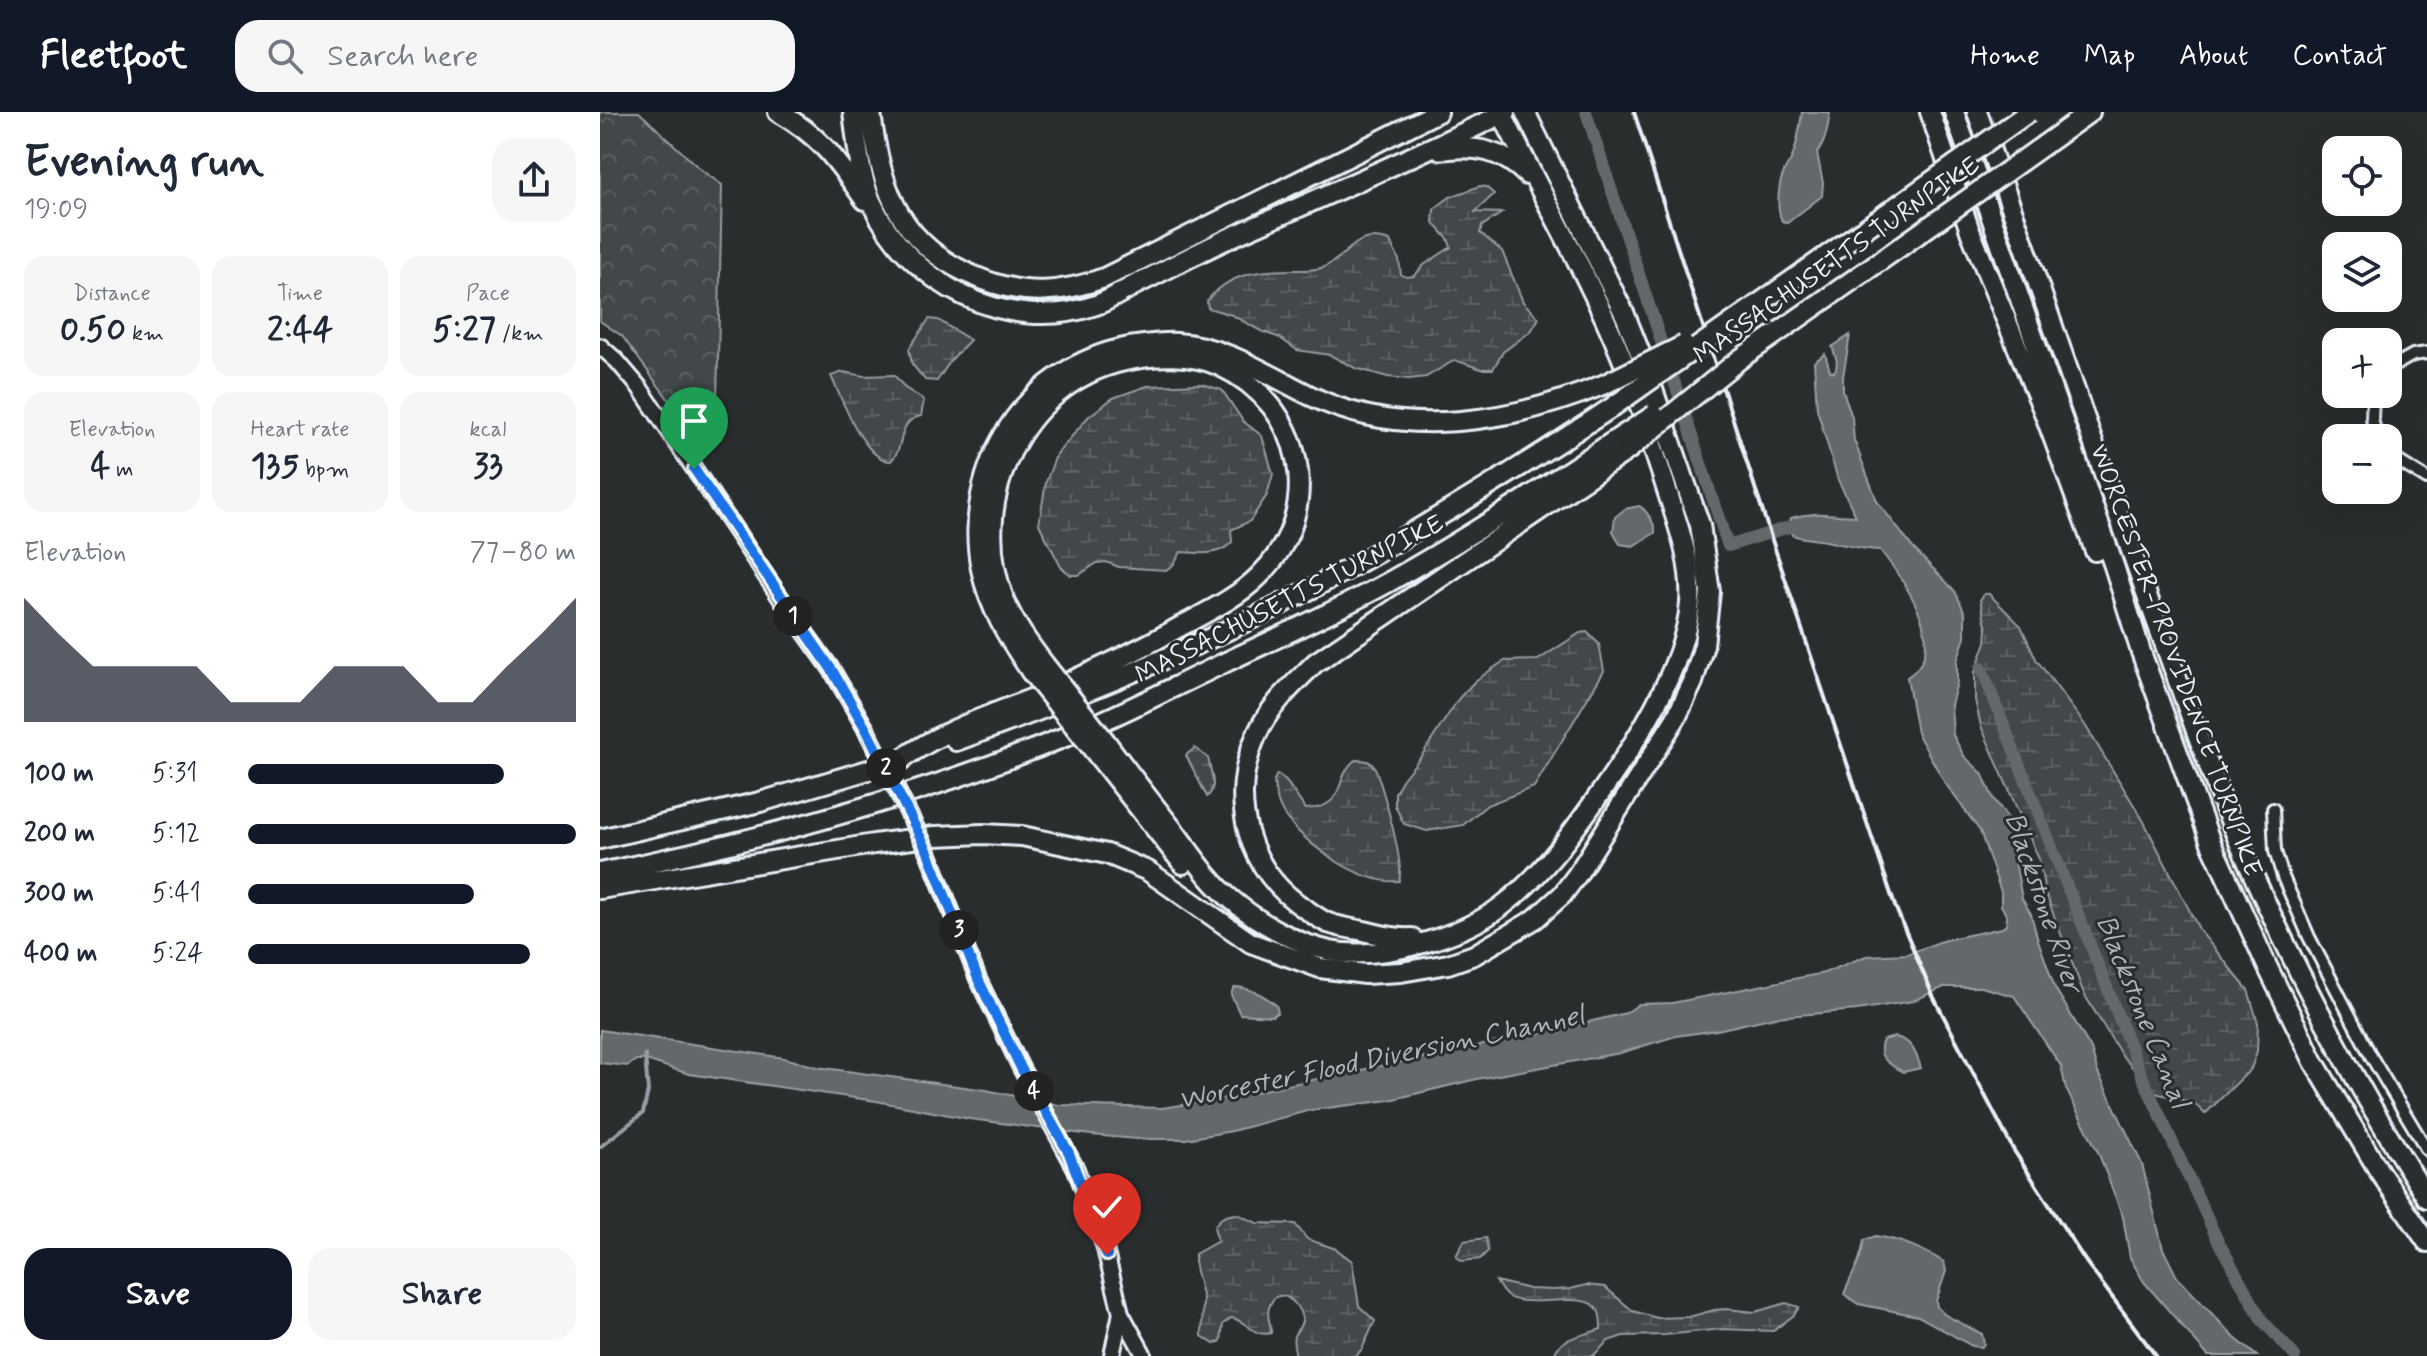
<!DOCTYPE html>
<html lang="en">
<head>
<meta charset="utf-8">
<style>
	:root { --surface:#fff; --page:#f6f6f7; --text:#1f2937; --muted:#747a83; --accent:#111827 }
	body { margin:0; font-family:Mynerve,sans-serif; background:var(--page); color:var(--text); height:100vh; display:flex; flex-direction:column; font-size:30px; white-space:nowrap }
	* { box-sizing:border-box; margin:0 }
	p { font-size:26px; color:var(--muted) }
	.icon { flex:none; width:44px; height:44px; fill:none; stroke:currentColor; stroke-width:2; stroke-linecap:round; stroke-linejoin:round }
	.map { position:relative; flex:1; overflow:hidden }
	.side { display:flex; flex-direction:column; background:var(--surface); width:600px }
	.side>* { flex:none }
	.buttons { position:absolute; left:1722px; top:24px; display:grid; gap:16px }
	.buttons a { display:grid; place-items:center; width:80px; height:80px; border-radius:16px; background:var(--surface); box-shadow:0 8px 32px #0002; font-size:40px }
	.pin { position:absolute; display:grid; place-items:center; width:68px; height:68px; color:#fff; margin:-82px -34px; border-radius:50% 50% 50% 0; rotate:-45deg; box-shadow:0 0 8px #0007 }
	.pin .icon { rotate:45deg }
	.km { position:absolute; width:40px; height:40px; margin:-20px; border-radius:50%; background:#222; color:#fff; font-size:22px; line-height:40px; text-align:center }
	.round { display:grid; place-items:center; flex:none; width:84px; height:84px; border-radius:24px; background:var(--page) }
	.overview { display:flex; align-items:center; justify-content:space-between; height:136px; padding:0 24px }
	h1 { font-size:44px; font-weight:800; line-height:60px }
	.metrics { display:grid; grid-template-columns:repeat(3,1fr); gap:12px; height:136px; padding:8px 24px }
	.metrics div { display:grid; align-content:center; border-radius:20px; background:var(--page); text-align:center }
	.metrics b { font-size:34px; font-weight:800 }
	.metrics small { font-size:22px; font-weight:400 }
	.metrics p { font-size:22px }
	.chart { height:224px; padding:16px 24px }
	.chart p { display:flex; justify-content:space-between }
	.chart svg { width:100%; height:144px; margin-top:8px; fill:var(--accent); opacity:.7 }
	.button { display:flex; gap:16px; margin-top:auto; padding:16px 24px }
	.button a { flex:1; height:92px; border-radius:24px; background:var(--accent); color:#fff; font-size:32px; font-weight:800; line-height:92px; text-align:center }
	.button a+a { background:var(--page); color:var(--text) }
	ul { padding:0 24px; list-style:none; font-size:26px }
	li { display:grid; grid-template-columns:128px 96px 1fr; align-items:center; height:60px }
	li i { height:20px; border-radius:10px; background:var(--accent) }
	header { display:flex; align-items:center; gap:48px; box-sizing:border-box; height:112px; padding:0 40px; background:var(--accent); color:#fff }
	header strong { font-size:38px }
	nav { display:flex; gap:44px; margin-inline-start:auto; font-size:28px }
	.search { width:560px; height:72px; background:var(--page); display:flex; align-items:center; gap:20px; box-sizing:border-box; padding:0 28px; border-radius:24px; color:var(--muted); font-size:30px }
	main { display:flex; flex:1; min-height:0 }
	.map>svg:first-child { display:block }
	.wetland { fill:url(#wetland-marsh); stroke:#959ca0; stroke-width:2 }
	.park { fill:url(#park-crowns); stroke:#959ca0; stroke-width:2 }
	.water { fill:#63686b; stroke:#989fa3; stroke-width:2 }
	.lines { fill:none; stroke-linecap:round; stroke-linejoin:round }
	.stream { stroke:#989fa3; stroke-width:4 }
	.canal { stroke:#63686b; stroke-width:12 }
	.street-casing { stroke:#e8f1f8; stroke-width:16 }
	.secondary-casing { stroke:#e8f1f8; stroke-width:20 }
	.highway-casing { stroke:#e8f1f8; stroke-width:24 }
	.street { stroke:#2a2d2e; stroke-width:10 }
	.secondary { stroke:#2a2d2e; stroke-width:14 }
	.highway { stroke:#2a2d2e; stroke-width:18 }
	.rail { stroke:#e8f1f8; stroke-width:4 }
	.secondary-bridge-casing { stroke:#e8f1f8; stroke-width:20; stroke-linecap:butt }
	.highway-bridge-casing { stroke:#e8f1f8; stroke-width:24; stroke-linecap:butt }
	.secondary-bridge { stroke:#2a2d2e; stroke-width:14 }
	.highway-bridge { stroke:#2a2d2e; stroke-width:18 }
	.route-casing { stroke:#fff; stroke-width:16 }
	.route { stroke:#1a73e8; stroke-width:10 }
	.labels { text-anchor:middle; stroke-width:6; stroke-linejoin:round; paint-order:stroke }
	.street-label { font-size:26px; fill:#e8f1f8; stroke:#2a2d2e }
	.water-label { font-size:28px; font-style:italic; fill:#acb3b9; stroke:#2a2d2e }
</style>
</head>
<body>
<header>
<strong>Fleetfoot</strong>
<div class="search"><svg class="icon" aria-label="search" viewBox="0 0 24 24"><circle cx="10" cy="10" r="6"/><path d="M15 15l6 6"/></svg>Search here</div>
<nav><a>Home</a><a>Map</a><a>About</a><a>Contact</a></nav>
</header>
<main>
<section class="side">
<div class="overview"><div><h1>Evening run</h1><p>19:09</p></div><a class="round"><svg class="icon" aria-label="share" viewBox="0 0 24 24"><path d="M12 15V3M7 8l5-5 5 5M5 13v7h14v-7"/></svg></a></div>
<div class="metrics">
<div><p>Distance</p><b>0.50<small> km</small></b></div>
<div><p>Time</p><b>2:44</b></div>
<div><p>Pace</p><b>5:27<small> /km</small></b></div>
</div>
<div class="metrics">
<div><p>Elevation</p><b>4<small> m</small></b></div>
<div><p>Heart rate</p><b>135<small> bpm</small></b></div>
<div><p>kcal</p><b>33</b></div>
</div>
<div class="chart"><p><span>Elevation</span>77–80 m</p>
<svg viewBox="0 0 160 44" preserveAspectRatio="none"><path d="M0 44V6L10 17L20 27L30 27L40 27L50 27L60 38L70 38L80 38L90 27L100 27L110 27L120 38L130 38L140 27L150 17L160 6V44z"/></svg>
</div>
<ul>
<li><b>100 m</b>5:31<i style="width:78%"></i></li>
<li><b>200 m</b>5:12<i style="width:100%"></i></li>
<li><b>300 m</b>5:41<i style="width:69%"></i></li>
<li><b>400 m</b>5:24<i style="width:86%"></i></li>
</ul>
<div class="button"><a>Save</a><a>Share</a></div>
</section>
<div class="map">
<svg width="1827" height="1244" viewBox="0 0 1827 1244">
	<defs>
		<pattern id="wetland-marsh" width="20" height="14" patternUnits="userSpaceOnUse" patternTransform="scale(2)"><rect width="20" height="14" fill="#424648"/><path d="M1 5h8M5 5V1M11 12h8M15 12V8" fill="none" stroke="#5d6163"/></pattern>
		<pattern id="park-crowns" width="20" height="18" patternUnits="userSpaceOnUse" patternTransform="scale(2)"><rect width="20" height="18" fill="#424648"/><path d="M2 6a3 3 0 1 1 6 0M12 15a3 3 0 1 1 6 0" fill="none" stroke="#5d6163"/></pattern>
	</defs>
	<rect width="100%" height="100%" fill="#2a2d2e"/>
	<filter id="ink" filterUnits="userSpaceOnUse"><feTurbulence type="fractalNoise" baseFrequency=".0125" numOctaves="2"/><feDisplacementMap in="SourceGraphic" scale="16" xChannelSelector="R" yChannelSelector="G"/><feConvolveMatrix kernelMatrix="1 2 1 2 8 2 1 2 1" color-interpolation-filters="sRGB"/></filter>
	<g filter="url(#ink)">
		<path class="wetland" d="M880,74L886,75L894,82L875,100L902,101L882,114L880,121L902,139L923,190L939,206L931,219L903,240L893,257H881L855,248L826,265L809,267L788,265L755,256L730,243L697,238L680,226L661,219L632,203L608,196L607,189C629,161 659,158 692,158C703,158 714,159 724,155C751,143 754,117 790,129L799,148L801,163L807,165L814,164L824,153L851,135L848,127L833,110L834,97L850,85Z
			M329,207L338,208L370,228L351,248L337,269L325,268L312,252L309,237Z
			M243,260L264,264L294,263L305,276L324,288L321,304C296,309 306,335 291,349C264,349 241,285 231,264Z
			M602,272L622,278L643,309L662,324L673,362L667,383L650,409L631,418L632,430C618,445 600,441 581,440L573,453L566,458L519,455L506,450L497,451L479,463H471L461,455L439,412L446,370L456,343L488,305L513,286L547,274Z
			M1384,482H1389L1421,514L1436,547L1485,613L1543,708L1600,819L1648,878L1658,911L1657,939L1651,957L1605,1002L1594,991L1556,981L1522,944L1484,882L1445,780L1439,747L1381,614L1375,588V560L1386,530L1387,517L1380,488Z
			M987,520L999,532L1004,559L934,675L887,693L863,713L827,719L804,712L795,694V681L802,668L822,643L859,586L875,569L904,549L938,548L980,521Z
			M595,636L608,646L609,650C611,662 618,676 607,685L586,643Z
			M755,648C766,648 771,648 776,658C783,678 805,752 799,769C762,773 711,736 688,708C678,697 675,682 674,668L677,662C689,668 696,686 706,697C749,695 733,665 755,648Z
			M637,1102L657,1111L695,1112L707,1127L736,1137L752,1149L759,1194L775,1209L762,1237L756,1244H696C695,1238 692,1231 694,1224C696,1218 703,1214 702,1206C699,1189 676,1171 669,1196C666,1204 671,1212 671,1221C653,1226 647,1208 631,1206L623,1212L621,1229L614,1232L602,1224L603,1187L595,1155V1142L618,1129L614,1115C620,1105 626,1103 637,1102Z
			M886,1126L888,1139L880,1147L862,1149L856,1144L864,1129Z
			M896,1169L929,1177L953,1178L971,1177L986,1173L1005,1175L1033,1199L1057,1206L1089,1205L1114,1198L1126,1197L1155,1200L1186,1191L1199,1195L1194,1203L1173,1219L1122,1217L1065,1223L1023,1224L1008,1229L993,1244H954C959,1224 984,1224 1001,1217C1001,1211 1001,1203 998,1198C988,1177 926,1198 907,1184C902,1180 899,1174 896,1169Z"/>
		<path class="park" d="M0,0H39L100,57L122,73L117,290L85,310L22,224L0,209Z"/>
		<path class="water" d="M1202,0H1230C1228,14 1226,30 1217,41L1223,71L1222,84L1187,111L1182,109C1176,96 1178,73 1184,60C1186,54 1191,50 1193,43C1198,29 1200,15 1202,0Z
			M1250,223L1243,265V279L1252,305L1254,328L1277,389L1313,436L1355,479L1365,501V525L1357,549V570L1351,593L1353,623L1364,644L1382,661L1393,686L1407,705L1422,787L1431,802L1437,825L1455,876L1491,937L1498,961L1542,1052L1563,1137L1577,1165L1635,1226L1657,1244H1608L1544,1170L1530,1146L1523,1105L1498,1040L1466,977L1461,954L1414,884L1381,875H1344L1313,889L1257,898L1175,905L1117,918L1076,924L1020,941L877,967L790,988L711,998L632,1019L586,1027H537L491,1023L370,1007L276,989L89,962L46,948H36L28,954L0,951V918L184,946L217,955L386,978L459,993L562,996L620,987L946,920L1026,901L1039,892L1072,891L1224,861L1266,844L1307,842L1345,828L1402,816L1406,813L1407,805L1401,793V780L1380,719L1345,671L1317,621L1307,565C1353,536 1303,467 1280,438C1261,437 1244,433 1226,429C1214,427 1204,427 1192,423L1189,415L1191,406C1216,398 1232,404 1256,404L1238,368L1217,297L1214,250L1225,242L1230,259L1234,260C1240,252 1235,243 1232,235Z
			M1039,394C1046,397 1056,413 1055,421L1033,434L1020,432L1013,419L1015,405L1025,397Z
			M636,875C651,876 665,884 676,893L678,900L672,904L640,902L631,883L633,877Z
			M1295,925C1312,928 1316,941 1321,956L1303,960C1290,953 1275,945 1283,928Z
			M1276,1124C1302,1128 1322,1137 1344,1150L1346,1159L1336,1189L1337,1195L1345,1203L1382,1222L1384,1232L1381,1235L1372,1234L1318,1204L1258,1192L1244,1182C1252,1162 1261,1150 1264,1128Z"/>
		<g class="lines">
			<path class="stream" d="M0,1035L43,1001L48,979L45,943"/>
			<path class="canal" d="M986,0L1128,434L1189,415L1205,414
				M1381,555L1541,962L1618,1129L1662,1208L1695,1244"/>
			<defs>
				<path id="street" d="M1788,257L1813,243L1827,241
					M1773,282L1772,307L1777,326
					M1788,343L1827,367
					M1673,697L1675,739L1683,765L1709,825L1772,946L1827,1038"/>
				<path id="secondary" d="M0,234L17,249L40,276L182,488L232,558L266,617
					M328,740L378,867L421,956L476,1057L504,1133L521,1201L543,1241
					M512,1243L521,1201"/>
				<path id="highway" d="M178,0C222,25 237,49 265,88
					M253,0C257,29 259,62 271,89C308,172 407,224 496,193C511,188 524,178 539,171C571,155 603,138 636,123C727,83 817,44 906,0
					M271,0C280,81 303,138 384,168C426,184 462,181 504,166L838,0
					M1330,0L1370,119L1445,303L1495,439
					M1354,0L1514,454L1541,540L1611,731L1667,854L1714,950L1779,1059L1827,1130
					M1377,0C1442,178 1501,358 1566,536C1594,613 1621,692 1655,767C1705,878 1762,984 1827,1086
					M1444,33L1490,0
					M841,38C875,33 902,38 927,63
					M1130,212L1287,101
					M1140,247L1300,135
					M431,560C409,527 389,496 381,457C361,355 426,254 529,235C545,233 561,230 577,231C626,234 668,263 711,284C803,329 913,310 1005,272
					M356,629C487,582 618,528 741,461C833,410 923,354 1011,296
					M506,630C529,662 554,693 578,724C595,747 610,770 632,788C658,810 696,832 730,839C782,849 861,825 902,794C939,766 967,728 994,690C1031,638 1085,557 1090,491C1093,450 1076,408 1064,369C1050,328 1038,284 1021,244C987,160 940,81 901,0
					M491,635L583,752
					M295,651C312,640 329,629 347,621C374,608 403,598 431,587C483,564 534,541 583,513C609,499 638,485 659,464C727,398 704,293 620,254C591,241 554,243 525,249C420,272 367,390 404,487C414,512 429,532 445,553
					M0,727L160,690L302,648
					M0,761C159,729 319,684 470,623C523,602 573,575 624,551C679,525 734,500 787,471C868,426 946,374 1023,323
					M0,777L274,732L335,724L383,722L422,724L507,742L548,759L651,831L720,856L765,862L801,860L848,852L874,843L935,807L962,783L977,763L1076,606L1093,570L1104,533L1110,480L1100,413L1041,243L1025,203L925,0
					M812,826C796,827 780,823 764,819C753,817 739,815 728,811C721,808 714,803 707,798C647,760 627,687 657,622C670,593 693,573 715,551L1028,338"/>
			</defs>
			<use href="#street" class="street-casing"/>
			<use href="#secondary" class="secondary-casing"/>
			<use href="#highway" class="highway-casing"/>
			<use href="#street" class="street"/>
			<use href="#secondary" class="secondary"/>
			<use href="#highway" class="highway"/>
			<path class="rail" d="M1034,0L1168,416L1295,794L1333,884L1413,1037L1486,1150L1556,1244"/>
			<defs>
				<path id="secondary-bridge" d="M266,617L328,740"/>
				<path id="highway-bridge" d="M1287,101L1429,0
					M1300,135L1444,33
					M1005,272L1084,233
					M1011,296L1130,212
					M1023,323L1054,303
					M1028,338L1140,247
					M445,553L506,630
					M431,560L491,635"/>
			</defs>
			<use href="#secondary-bridge" class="secondary-bridge-casing"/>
			<use href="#highway-bridge" class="highway-bridge-casing"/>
			<use href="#secondary-bridge" class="secondary-bridge"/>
			<use href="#highway-bridge" class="highway-bridge"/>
		</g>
	</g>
	<g class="lines" filter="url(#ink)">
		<defs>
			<path id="route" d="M94,357L232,558L266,617L328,740L378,867L421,956L469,1041L507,1143"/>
		</defs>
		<use href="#route" class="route-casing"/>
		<use href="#route" class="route"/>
	</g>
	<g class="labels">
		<g class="street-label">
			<text transform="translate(1236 147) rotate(-35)" y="9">MASSACHUSETTS TURNPIKE</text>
			<text transform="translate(689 486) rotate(-27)" y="9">MASSACHUSETTS TURNPIKE</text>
			<text transform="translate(1577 548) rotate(70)" y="9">WORCESTER-PROVIDENCE TURNPIKE</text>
		</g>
		<g class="water-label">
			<text transform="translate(1445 790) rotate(71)" y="10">Blackstone River</text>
			<text transform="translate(1544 899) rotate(68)" y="10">Blackstone Canal</text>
			<text transform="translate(781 944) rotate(-12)" y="10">Worcester Flood Diversion Channel</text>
		</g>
	</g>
</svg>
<div class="buttons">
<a><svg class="icon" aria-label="locate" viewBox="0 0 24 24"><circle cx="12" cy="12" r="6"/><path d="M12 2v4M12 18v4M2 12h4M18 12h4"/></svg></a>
<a><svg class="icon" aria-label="layers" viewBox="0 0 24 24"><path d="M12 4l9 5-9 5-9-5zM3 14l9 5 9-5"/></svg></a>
<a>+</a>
<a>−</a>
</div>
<div class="pin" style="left:94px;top:357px;background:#1e9e55"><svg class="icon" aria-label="arrive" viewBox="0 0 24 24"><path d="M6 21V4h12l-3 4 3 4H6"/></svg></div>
<div class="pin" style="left:507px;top:1143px;background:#d93025"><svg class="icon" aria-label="check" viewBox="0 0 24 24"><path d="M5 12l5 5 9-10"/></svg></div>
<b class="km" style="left:193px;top:504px">1</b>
<b class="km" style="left:286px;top:656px">2</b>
<b class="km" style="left:359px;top:818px">3</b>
<b class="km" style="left:434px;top:979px">4</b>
</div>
</main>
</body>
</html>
